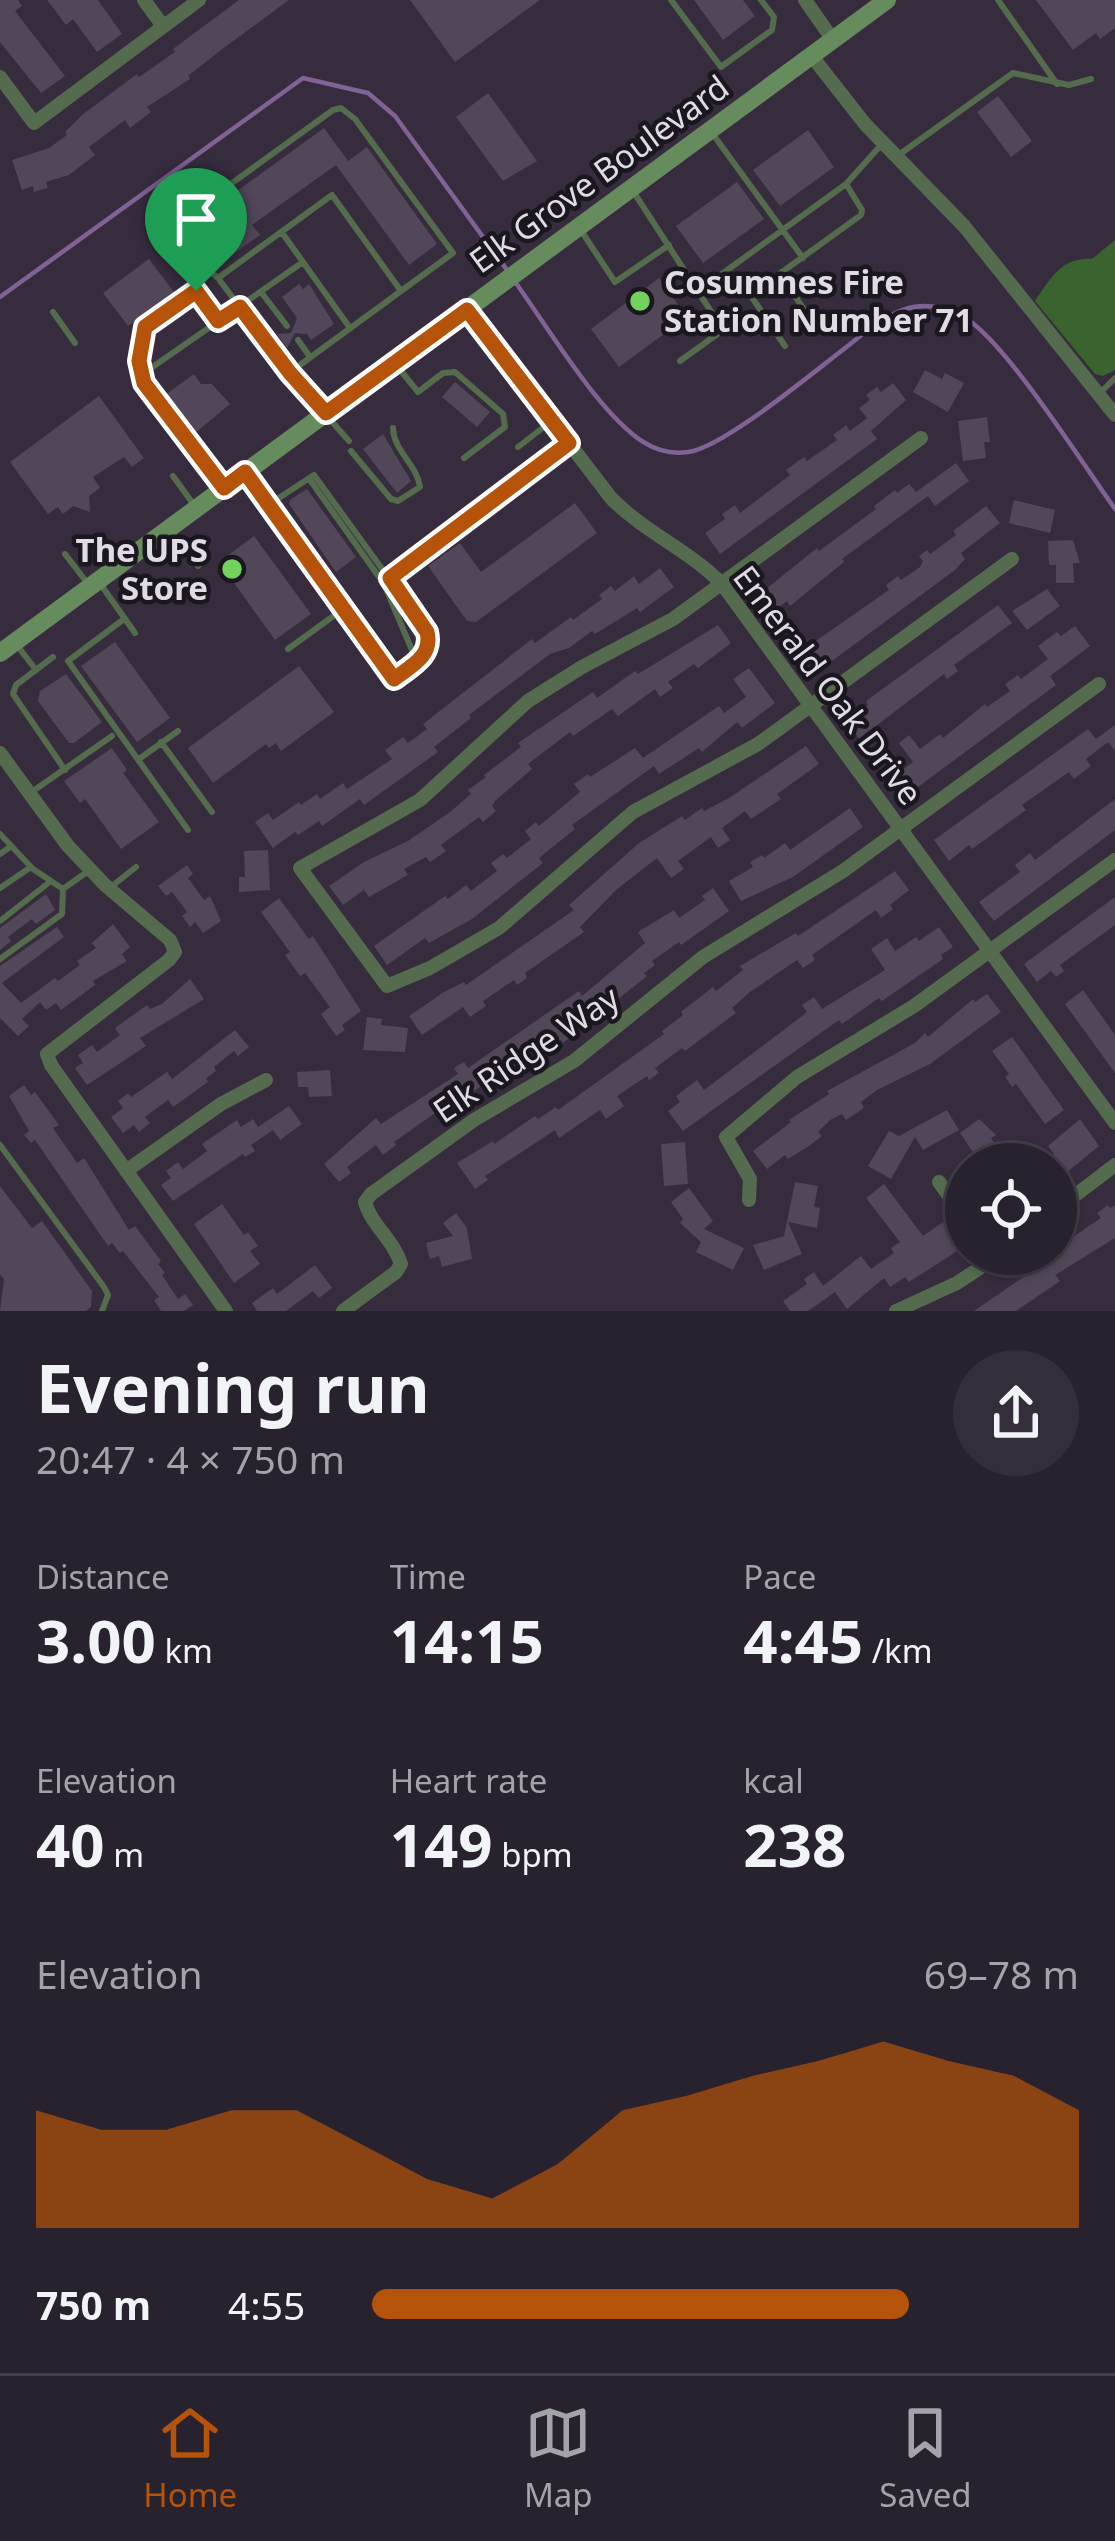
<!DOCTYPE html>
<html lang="en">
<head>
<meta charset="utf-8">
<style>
	:root { --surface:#28212e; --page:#342e3a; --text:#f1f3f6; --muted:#a5a3aa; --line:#443e4a; --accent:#b45309 }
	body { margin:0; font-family:"Noto Sans",sans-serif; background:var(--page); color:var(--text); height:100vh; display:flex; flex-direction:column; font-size:45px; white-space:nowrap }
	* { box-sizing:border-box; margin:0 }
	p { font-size:39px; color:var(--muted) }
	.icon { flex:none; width:66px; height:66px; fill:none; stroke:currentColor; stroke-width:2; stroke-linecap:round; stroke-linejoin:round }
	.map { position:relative; height:1311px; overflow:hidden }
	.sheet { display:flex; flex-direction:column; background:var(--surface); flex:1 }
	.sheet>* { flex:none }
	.controls { position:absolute; left:945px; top:1143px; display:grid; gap:24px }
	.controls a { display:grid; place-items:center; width:132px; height:132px; border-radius:50%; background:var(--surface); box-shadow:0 3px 9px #0004,0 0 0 3px var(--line); font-size:60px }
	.pin { position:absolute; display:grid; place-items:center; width:102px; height:102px; color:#fff; margin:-123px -51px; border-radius:50% 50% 50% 0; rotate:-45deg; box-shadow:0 0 12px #0007 }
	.pin .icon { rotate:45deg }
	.round { display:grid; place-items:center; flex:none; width:126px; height:126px; border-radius:63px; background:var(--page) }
	.summary { display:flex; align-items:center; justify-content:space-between; height:204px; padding:0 36px }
	h1 { font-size:66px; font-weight:700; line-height:90px }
	.metrics { display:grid; grid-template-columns:repeat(3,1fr); gap:18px; height:204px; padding:12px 36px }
	.metrics div { display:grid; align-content:center }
	.metrics b { font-size:60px; font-weight:700 }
	.metrics small { font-size:33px; font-weight:400 }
	.metrics p { font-size:33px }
	.chart { height:336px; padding:24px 36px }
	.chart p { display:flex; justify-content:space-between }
	.chart svg { width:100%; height:216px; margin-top:12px; fill:var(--accent); opacity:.7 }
	ul { padding:0 36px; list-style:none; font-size:39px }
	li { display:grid; grid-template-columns:192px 144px 1fr; align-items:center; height:90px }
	li i { height:30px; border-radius:15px; background:var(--accent) }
	.menu { display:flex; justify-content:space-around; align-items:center; height:168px; border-top:3px solid var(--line); background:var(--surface); font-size:33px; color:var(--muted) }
	.menu a { display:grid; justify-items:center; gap:6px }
	.menu .current { color:var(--accent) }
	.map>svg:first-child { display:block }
	.green { fill:#3a6330 }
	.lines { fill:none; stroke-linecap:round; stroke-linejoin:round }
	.stream { stroke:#806295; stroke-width:4.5 }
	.building { fill:#514759 }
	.service { stroke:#546b4e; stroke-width:6 }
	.minor { stroke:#546b4e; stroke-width:14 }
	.secondary { stroke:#668b5d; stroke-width:18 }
	.route-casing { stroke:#fff; stroke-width:24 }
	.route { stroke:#b45309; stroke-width:15 }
	.poi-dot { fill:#73d25c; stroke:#1b171f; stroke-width:4.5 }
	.labels { text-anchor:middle; stroke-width:9; stroke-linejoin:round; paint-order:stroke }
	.street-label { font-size:33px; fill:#e1dbe6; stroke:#1b171f }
	.poi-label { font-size:33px; font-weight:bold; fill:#e1dbe6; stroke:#1b171f; text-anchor:start }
</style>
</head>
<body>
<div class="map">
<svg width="1115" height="1311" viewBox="0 0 1115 1311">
	<rect width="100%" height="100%" fill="#362c3e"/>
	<path class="green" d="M1115,240V370L1103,376L1095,374L1035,301C1051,278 1062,257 1092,259Z"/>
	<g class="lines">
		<path class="stream" d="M513,279C546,324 599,415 645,443C658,451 673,454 688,452C722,448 810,375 840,352C879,322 910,289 962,316C1003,337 1084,466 1115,509
			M0,297L303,78L368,93L395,116L507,270"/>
	</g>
	<path class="building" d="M0,0H18L22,6L15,11L65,76L41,93L0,42Z
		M47,0H98L122,34L97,52L73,19L66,25Z
		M239,0H289L221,50L188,76L190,79L147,107L151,112L130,128L125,120L89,147L95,155L69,175L46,182L48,188L34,192L33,186L22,190L12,160L49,148L67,135L65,132L82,115L137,74L139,77L175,52L173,49Z
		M410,0H540L455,62Z
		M694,0H743L755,16L723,40Z
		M1036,0H1115V28L1100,39L1096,33L1073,50Z
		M488,93L537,161L503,181L456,117Z
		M998,96L1032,141L1011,157L977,112Z
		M324,128L348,161L367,147L437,244L409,265L336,165L252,225L260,235L218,265L189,226Z
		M808,130L834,167L780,206L753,170Z
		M737,182L764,219L703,263L676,226Z
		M149,259L174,292L128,326L103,293Z
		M659,278L687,317L619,367L591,329Z
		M299,284L303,289L309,284L334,324L311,340L307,334L295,333L287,348L277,334L291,333L297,318L282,297Z
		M925,370L942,379L945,373L964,383L948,412L913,392Z
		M194,374L201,384H212L230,404L194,434L165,395Z
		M455,382L490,412L477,427L442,397Z
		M893,383L906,400L871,431L877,439L720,554L705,533L725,519L722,514L735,505L740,513L790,475L786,470L804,457L807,461L837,440L833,435L846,425L850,431L867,418L859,408L870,400L866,395L877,387L881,392Z
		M99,396L144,458L132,467L124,457L93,477L100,488L89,496L90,512L73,506L63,514L58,507L48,514L10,462Z
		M987,417L990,442H984L986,458L963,461L958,421Z
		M383,434L411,481L397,493L363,449Z
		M956,463L969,481L935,506L928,496L842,559L844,562L790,606L787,601L769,614L756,597L817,548L819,551L876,509L874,506L895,490L897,493L909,484L916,492Z
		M307,489L356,557L336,572L289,504L290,500Z
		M1014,500L1055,510L1050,533L1009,523Z
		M575,503L597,533L476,622L467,621L428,566L460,543L481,572Z
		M986,506L1000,523L961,553L965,559L955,570L813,675L797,654L889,590L886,585L898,576L901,580L920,567L923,561L919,556L927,550L930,554L956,535L953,531Z
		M254,536L311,614L275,640L219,562Z
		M1073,540L1080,563H1073L1074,583H1056V565H1049L1048,541Z
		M660,568L674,587L640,612L637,608L595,634L592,631L569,648L550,654L469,715L471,718L434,747L438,752L364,805L360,799L322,826L319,821L298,835L295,832L273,848L255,822L268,813L273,820L299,802L301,805L317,794L320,799L343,783L347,789L392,759L385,750L403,737L408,743L427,729L423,724L532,639L535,643L571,617L573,620L602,599L599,595L611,586L615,591L634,576L639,584Z
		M1047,589L1060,606L1027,630L1012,611Z
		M998,605L1012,623L954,665L958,671L947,679L944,674L859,739L846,720L868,705L866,701Z
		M718,625L731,643L698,668L694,664L668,682L673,688L660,697L655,689L618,716L612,709L573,736L570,732L528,764L532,769L495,801L492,806L496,811L483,822L479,817L441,845L446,851L430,862L426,857L404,869L408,875L369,897L364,890L343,905L329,886L364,862L408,841L450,812L471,794L468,790L486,777L484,775L521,747L518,743L593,692L597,698L635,671L638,674Z
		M1075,626L1090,646L1050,676L1056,685L903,798L890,779L913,762L899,743L909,735L920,749L940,734L943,738L985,704L987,707L1010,691L1005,684L1018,675L1021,679L1048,659L1038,646L1057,632L1061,636Z
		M115,642L170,718L137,742L81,666Z
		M299,666L334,712L281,751L276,743L269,748L266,744L213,783L188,748Z
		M749,668L775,703L742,728L737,722L702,752L699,748L659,774L654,766L572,825L575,829L539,858L543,863L472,919L429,943L425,938L387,965L374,946L445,896L448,899L466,885L471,891L497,871L491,863L503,854L507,858L531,839L525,831L536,822L539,826L580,792L574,784L588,774L590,777L635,748L643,758L719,706L724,713L746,697L733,679Z
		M66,674L102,722L74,743H69L38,701L40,691Z
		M1115,725V751L1108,742L1086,759L1091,766L1074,779L1069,772L1022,805L1026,810L972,849L969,845L949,861L934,840L1088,729L1096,739Z
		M806,746L819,764L777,794L781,799L751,819L745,811L722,828L730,840L718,848L711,837L678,861L684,869L671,878L657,858L616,890L580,927L584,932L525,973L527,978L517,985L514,980L483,1001L486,1006L470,1017L463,1007L422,1035L409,1016L444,992L464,982L466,985L574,910L569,905L639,843L682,816L685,820L702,808L704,811L729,798Z
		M112,748L127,770L123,773L159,822L121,849L85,799L80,803L64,781Z
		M1115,799V830L994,921L979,902L1020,872L1015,865L1030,853L1035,860Z
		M850,808L863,827L793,877L741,901L729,881L753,867L750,862L762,855L764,858L785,843L790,850Z
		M268,850L270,890L239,892V877H245L244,851Z
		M187,865L193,874L188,878L204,900L210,896L221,921L203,933L195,922L190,927L182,916L187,912L172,892L166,896L158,886Z
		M895,871L909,890L890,905L893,909L881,918L876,910L812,955L815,960L803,968L797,960L750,992L732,1008L736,1013L685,1051L682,1048L655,1068L659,1073L649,1080L647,1076L617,1096L624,1106L606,1119L600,1110L559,1138L555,1130L485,1176L488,1180L475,1189L457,1163L493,1141L494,1144L535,1116L538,1119L556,1107L558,1110L664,1034L662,1031L683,1015L681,1012L713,987L716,991L743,970L740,966L796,933L798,936Z
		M713,888L729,911L681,945L679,942L652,961L655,965L644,973L647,976L563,1043L561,1040L538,1056L535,1051L498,1080L496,1077L450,1106L448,1104L394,1142L396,1145L383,1155L376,1145L347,1167L351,1173L339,1182L324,1164L376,1118L381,1124L458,1074L454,1068L464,1062L468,1068L579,991L582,996L645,943L638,932L674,910L679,918L705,900L702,896Z
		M46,894L55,910L36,924L32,919L8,937L11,941L0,950V928Z
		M1115,897V925L1060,965L1064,971L1056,977L1051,971L1037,982L1024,964Z
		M279,898L309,939L313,936L361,1011L342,1025L345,1030L336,1036L321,1014L330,1007L305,973L300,976L285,955L290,952L261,912Z
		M113,924L130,947L122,954L127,961L93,981L95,985L61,1010L56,1003L46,1010L40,1002L22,1019L29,1026L18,1036L0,1018V966L57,927L64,937L2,983L21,1003L55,978L58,981L80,965L77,961L96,948L92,943Z
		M939,927L953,947L941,955L943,959L882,1001L879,998L842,1024L839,1020L683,1131L668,1111L680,1102L676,1096L697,1080L704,1090L785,1029L807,1012L802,1005L814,997L822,1009L885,970L871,949L887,938L895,951L916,937L919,941Z
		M190,979L204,999L140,1038L146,1046L87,1085L75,1068L83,1063L78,1055L92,1045L97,1052L120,1035L115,1028L147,1005L150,1009L162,1004Z
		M1083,990L1115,1035V1073L1065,1004Z
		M987,994L1001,1012L930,1064L877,1090L861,1102L864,1108L846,1120L842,1114L830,1120L818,1132L822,1136L809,1146L788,1159L785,1155L767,1169L753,1151L791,1122L789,1120L829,1094L827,1091L915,1043L925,1033L928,1037L973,999L975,1002Z
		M367,1017L382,1019L381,1025L408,1028L405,1052L363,1050Z
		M235,1030L249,1047L238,1056L234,1051L214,1067L216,1071L206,1078L208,1082L173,1107L168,1100L145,1117L150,1123L139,1132L134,1125L123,1133L111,1117L123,1108L118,1101L128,1093L131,1097L167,1072L172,1079Z
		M1012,1037L1064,1110L1045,1124L1016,1084L1012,1087L1005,1077L1009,1074L992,1051Z
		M330,1070L332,1096L309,1097L308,1087H298L297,1072Z
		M24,1085L31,1095L35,1092L59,1125L53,1128L77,1163L84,1158L129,1230L135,1226L161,1261L158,1264L165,1273L162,1275L178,1299L185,1294L193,1305L184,1311H161L154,1300L159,1297L123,1251L120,1253L112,1243L108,1246L35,1140L31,1143L24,1135L29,1131L9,1096Z
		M289,1106L302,1124L280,1140L273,1130L251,1145L255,1151L245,1157L243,1154L173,1201L161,1185L171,1178L166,1171L178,1162L183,1169L207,1151L202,1144L237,1120L241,1127L253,1119L258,1127Z
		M947,1110L959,1130L923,1150L915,1137L891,1179L868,1166L889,1131L899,1136Z
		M979,1119L996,1135L991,1138L1002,1154L987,1164H981L960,1133Z
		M1080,1119L1099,1146L1056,1181V1164H1039L1054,1154L1048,1146Z
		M685,1142L688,1184L664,1186L661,1144Z
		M795,1182L818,1186L814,1207L820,1208L817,1228L788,1222L802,1254L764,1270L753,1245L784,1236Z
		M884,1184L923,1236L943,1222L962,1248L909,1282L905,1277L890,1287L884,1278L847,1309L835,1292L808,1311H790L783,1301L807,1284L804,1279L814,1272L823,1286L861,1256L871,1269L894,1253L891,1248L900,1242L866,1198Z
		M0,1186L32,1228L42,1221L92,1291L91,1307L86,1311H0L4,1280L0,1274Z
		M689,1188L713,1221L704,1229L744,1248L733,1270L696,1252L701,1242L680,1223L683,1219L671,1202Z
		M222,1204L244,1235L248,1232L258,1246L250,1251L260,1264L234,1283L194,1224Z
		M1108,1205L1110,1208L1115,1205V1238L1055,1275L1060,1281L1016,1311H974L1061,1251L1058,1247L1101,1218L1097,1213Z
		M456,1213L467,1228L472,1259L442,1267L439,1256L430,1259L426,1243L453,1236L443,1223Z
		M315,1265L332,1288L319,1298L313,1291L286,1311H257L252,1303L273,1288L277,1294Z"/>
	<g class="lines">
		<path class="service" d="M671,0L721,67L772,30L774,17L761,0
			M998,0L1057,84
			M712,133L803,258
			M900,154L1013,73L1069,85L1091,79
			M633,191L723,330L680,361
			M580,229L615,282L669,245
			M283,234L350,328
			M780,274L816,327
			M719,276L846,184L881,145
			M218,278L332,195L401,291
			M261,292L287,326
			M53,312L75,343
			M218,321L196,291L145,327L139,361L144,383L222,485
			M298,340L310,357
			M785,346L753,299V293L861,215L862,210L846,184
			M397,366L418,392L443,373L455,372L503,414L505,427L464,458
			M144,373L303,262
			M289,373L453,253L355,119L341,108L333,110L174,225L198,261L218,278L289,373L349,441
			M1102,391L1115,378
			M518,447L549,423
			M351,451L391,499L398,501L420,487C417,464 394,452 393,428
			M173,476L194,505
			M249,478L268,505L394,679C411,666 434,656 427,631L314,475L268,505
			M310,480L384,584L417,662
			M171,531L198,566
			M65,554L88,584
			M390,578L569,443
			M99,582L135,633
			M124,619L68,661L188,830
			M16,644L36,670
			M288,649L343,609
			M53,657L16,685L13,694L65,770
			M161,742L212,812
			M139,759L178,731
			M33,791L112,736
			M0,834L33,869L63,889
			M0,854L10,847
			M112,886L136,867
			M0,888L31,867
			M63,889L87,872
			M0,921L51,881
			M0,959L62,914L63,889
			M0,1145L104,1287L108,1295L102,1311"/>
		<path class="minor" d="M144,0L163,26
			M805,0L833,40
			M811,55L865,124L964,226L1115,415
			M0,77L34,123L199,0
			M467,310L611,498C644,532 689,550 722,584L1115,1123
			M921,438L673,619L582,667L528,701L420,800L300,868L387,986L430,968L499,928L633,812L758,744L1012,559
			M0,753L68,846L105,885L170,940L175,952L169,960L47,1054L51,1065L226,1311
			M126,1171L221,1104L266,1080
			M939,1182L966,1220
			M749,1200L750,1179L726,1137L797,1077L914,1006L1115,860
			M1056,1210L1115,1165
			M343,1311L396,1272L401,1264C394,1240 371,1225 365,1202L371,1194L474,1120L574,1061L703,957L843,871L1099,684
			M896,1311L957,1283L1001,1254"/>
		<path class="secondary" d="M0,653L887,0"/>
	</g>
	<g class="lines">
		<defs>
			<path id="route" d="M196,291L218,321L240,307L290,373L326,413L467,310L569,443L390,578L427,632C433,656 411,666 394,679L245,472L224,488L144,383L139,361L145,327Z"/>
		</defs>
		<use href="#route" class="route-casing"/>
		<use href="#route" class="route"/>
	</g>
	<g class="poi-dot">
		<circle cx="640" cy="301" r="12"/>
		<circle cx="232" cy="569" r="12"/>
	</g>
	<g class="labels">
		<g class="street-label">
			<text transform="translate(599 174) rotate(-36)" y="12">Elk Grove Boulevard</text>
			<text transform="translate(828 685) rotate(53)" y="12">Emerald Oak Drive</text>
			<text transform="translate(526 1054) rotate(-34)" y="12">Elk Ridge Way</text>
		</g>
		<g class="poi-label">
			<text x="664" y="294">Cosumnes Fire<tspan x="664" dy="38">Station Number 71</tspan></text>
			<text x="208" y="562" text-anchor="end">The UPS<tspan x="208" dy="38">Store</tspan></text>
		</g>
	</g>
</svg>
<div class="controls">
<a><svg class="icon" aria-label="locate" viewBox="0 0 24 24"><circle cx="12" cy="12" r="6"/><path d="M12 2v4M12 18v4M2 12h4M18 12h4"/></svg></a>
</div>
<div class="pin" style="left:196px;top:291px;background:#1e9e55"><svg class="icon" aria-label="arrive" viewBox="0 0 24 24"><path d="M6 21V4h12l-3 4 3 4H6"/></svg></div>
</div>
<section class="sheet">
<div class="summary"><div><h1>Evening run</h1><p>20:47 · 4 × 750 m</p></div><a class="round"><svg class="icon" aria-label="share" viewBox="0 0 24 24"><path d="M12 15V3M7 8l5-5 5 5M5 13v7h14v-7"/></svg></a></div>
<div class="metrics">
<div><p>Distance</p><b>3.00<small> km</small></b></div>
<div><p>Time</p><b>14:15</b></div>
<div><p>Pace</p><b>4:45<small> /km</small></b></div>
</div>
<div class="metrics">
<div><p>Elevation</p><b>40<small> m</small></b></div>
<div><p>Heart rate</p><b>149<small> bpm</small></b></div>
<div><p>kcal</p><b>238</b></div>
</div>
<div class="chart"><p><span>Elevation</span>69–78 m</p>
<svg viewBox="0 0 160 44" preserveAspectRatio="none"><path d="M0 44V20L10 24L20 24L30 20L40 20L50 27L60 34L70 38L80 31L90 20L100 17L110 13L120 10L130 6L140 10L150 13L160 20V44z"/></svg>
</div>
<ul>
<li><b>750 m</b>4:55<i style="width:76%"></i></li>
</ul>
</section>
<nav class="menu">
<a class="current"><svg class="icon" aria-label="home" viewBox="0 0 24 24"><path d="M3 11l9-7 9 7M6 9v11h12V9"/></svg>Home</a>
<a><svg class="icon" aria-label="map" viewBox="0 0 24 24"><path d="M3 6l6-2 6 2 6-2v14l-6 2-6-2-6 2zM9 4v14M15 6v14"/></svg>Map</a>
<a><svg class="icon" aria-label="saved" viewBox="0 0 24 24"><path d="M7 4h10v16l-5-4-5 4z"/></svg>Saved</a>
</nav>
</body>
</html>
